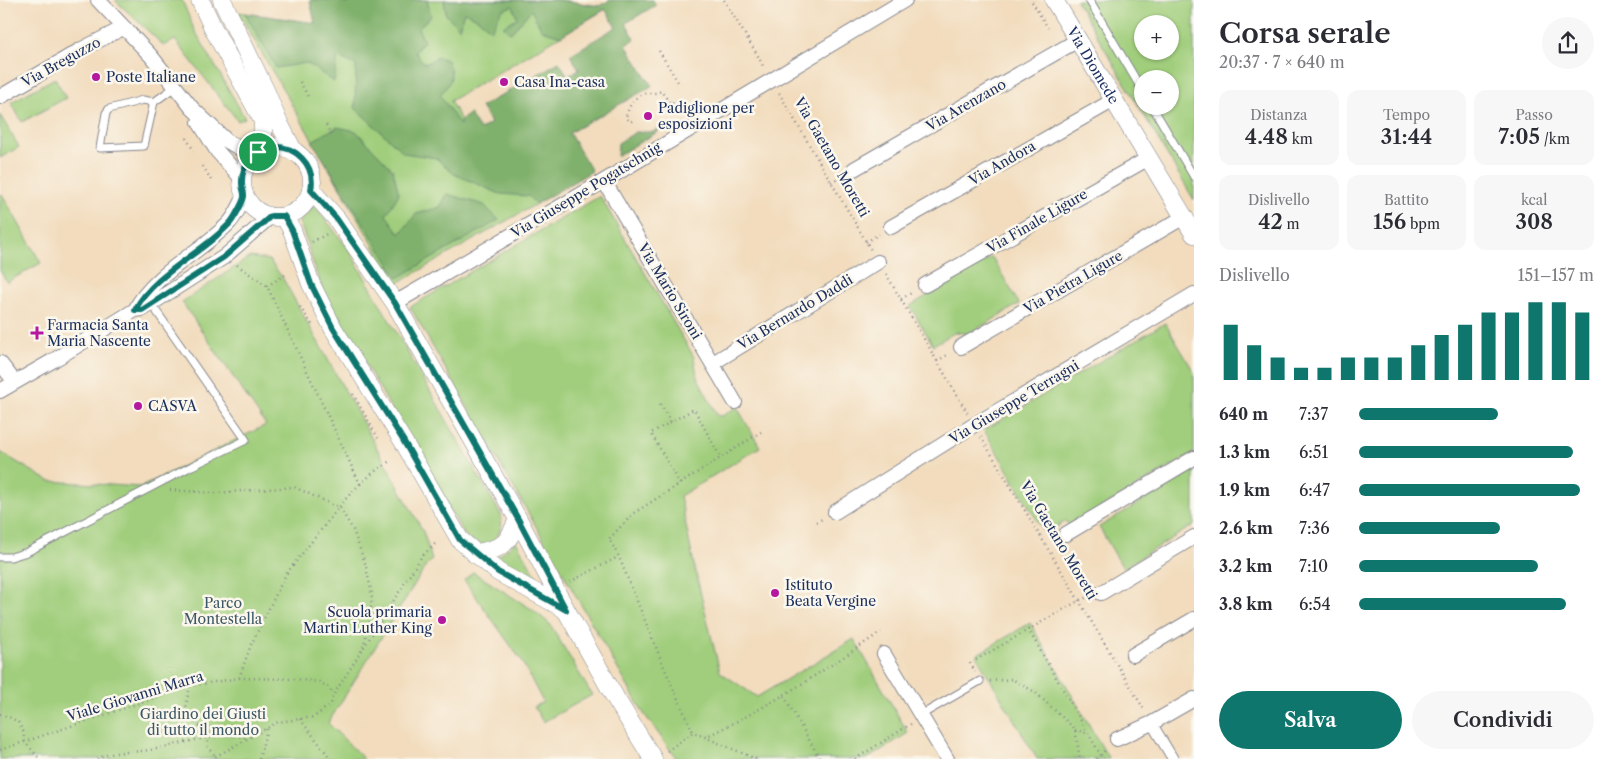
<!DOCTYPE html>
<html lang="it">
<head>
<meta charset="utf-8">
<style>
	:root { --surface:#fff; --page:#f7f7f7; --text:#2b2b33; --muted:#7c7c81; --accent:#0f766e }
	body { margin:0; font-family:"Libre Caslon Text",serif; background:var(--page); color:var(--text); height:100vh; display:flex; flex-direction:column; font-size:19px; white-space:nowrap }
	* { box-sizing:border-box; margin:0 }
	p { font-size:16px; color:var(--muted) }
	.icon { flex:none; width:28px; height:28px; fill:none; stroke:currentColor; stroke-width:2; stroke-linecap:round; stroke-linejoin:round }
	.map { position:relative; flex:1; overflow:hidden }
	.drawer { display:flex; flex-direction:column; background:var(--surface); width:425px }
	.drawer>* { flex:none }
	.buttons { position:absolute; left:1134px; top:15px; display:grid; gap:10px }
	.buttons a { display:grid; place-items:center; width:45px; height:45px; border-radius:50%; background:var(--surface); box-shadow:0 1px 4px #0004; font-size:25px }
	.pin { position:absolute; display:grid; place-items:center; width:42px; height:42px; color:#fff; margin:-21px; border:2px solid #fff; border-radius:50%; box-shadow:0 1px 5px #0007 }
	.round { display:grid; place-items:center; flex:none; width:52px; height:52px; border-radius:26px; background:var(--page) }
	.overview { display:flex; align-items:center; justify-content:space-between; height:85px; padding:0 25px }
	h1 { font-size:28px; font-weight:600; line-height:38px }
	.stats { display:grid; grid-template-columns:repeat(3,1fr); gap:8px; height:85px; padding:5px 25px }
	.stats div { display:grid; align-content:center; border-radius:12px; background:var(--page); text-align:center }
	.stats b { font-size:21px; font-weight:600 }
	.stats small { font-size:14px; font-weight:400 }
	.stats p { font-size:14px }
	.chart { height:140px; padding:10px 25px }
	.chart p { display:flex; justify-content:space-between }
	.chart svg { width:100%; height:90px; margin-top:5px; stroke:var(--accent); stroke-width:6 }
	.button { display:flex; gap:10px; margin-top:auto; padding:10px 25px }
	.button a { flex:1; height:58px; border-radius:30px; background:var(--accent); color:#fff; font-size:20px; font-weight:600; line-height:58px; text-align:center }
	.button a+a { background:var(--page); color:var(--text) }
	ul { padding:0 25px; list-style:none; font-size:16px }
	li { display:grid; grid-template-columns:80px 60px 1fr; align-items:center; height:38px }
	li i { height:12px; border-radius:6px; background:var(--accent) }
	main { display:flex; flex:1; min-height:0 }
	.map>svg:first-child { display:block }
	.green { fill:#a0ce7c; stroke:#5e7e6d; fill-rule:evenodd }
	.forest { fill:#80b16c; stroke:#4e7065 }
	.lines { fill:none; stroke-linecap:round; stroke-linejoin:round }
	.service-casing { stroke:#86868e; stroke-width:9 }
	.pedestrian-casing { stroke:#86868e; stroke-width:12 }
	.minor-casing { stroke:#86868e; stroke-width:16 }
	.tertiary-casing { stroke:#86868e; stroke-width:19 }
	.path { stroke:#86868e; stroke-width:2.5; stroke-dasharray:1 4; stroke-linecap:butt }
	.service { stroke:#fff; stroke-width:7 }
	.pedestrian { stroke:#fff; stroke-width:10 }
	.minor { stroke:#fff; stroke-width:14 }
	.tertiary { stroke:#fff; stroke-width:18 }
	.route-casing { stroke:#fff; stroke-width:10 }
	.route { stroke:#0f766e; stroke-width:6 }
	.poi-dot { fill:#b5179e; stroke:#fbf7ec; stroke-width:2 }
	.labels { text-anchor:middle; stroke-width:5; stroke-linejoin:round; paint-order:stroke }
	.street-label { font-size:14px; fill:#1b2f5e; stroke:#fbf7ec }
	.poi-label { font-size:14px; fill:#1b2f5e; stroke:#fbf7ec; text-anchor:start }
	.park-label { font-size:14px; fill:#3c5766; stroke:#fbf7ec }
</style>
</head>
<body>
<main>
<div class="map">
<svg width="1194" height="759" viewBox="0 0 1194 759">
	<rect width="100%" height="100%" fill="#fbf7ec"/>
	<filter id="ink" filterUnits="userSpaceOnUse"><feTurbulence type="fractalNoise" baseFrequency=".02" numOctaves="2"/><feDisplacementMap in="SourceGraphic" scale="10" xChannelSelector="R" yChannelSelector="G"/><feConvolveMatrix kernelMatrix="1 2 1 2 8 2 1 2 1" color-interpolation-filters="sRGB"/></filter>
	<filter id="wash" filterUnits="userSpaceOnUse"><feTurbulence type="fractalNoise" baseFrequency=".0096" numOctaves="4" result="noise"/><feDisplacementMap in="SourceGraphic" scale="20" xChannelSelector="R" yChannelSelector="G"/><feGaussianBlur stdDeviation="1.12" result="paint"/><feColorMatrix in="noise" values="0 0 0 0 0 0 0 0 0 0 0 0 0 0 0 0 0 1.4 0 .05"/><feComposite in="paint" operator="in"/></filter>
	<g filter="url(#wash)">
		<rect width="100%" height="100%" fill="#f2dcbd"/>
		<path class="green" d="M115,0H182L194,29L245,118L238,121L175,40L164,46Z
			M310,0H560L599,6L606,9L450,101L461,120L460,126L536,204L396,284L238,12L315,23Z
			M1076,0H1194V200ZM1142,24H1170V51H1142ZM1142,79H1170V106H1142Z
			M55,78L66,98L22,122L11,102Z
			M0,115L19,147L0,158Z
			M2,194L41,263L7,282L0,271V196Z
			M600,196L694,357L697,376L717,415L722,416L737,407L760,447L680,496L695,570L720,672L757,697L854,639L908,733L867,759H677L642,711L410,307Z
			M314,205L348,248L501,515C504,529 496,546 480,544C474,543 469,539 465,536L324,292C313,268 309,244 299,222Z
			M250,257L269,260L282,277L423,531L432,560L426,566L328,723L364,759H0V452L49,481L141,487L266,425L182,302Z
			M992,257L1019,304L969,334L956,332L933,345L910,306Z
			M1165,323L1194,372V453L1070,526L1066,521L1045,534L984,430Z
			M1194,470V525L1123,568L1099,527Z
			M516,541L538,579L537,583L495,559Z
			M473,572L533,610L550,624L592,695L543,722L534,707L543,702L521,660L464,580Z
			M1030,623L1109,759H1037L976,655Z"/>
		<path class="forest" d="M310,0H337L347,4L350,0H427L431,16L418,28L424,41L415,52L425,64L438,57L447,60C454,78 452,81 440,95L460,125L461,120L470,114L480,130L491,123L481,107L559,62L568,76L579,69L570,55L616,27L605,9L561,36L542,30L531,10L511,33L503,26L517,18L513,6L502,10L491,30L477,18L464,12L459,28L446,15L444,0H560L599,6L610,0H653L656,5L626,23L635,39L626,45L652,86L569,133L592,171L536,204L528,196L500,194L454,174L436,158L404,153L355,108L356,65L338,57L334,82L307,63L276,68L245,13L315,23Z
			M337,127L356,131L393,170L399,194L386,215L400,234L416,214L440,207L447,194L484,205L499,220L398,278L312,141Z
			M658,129L659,131L617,156L618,143L636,132H653Z"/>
	</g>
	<g filter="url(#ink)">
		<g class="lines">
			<defs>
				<path id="service" d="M1089,0L1142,90
					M154,102L143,100L109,109L106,113L100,148L144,146L154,102L175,87
					M1152,106L1194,177
					M0,557H11L27,552L192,466L246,440L157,312
					M921,715L980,681"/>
				<path id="pedestrian" d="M1155,729L1173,759"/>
				<path id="minor" d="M98,0L151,56L192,108L227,141L239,148L254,155
					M0,97L82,49L123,28
					M199,122L217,151L242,179
					M854,169L1078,40
					M604,181L735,402
					M891,227L1114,100
					M925,285L1149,158
					M395,303L604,181L905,0
					M135,310C152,275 202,251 229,223C236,216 240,205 245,196
					M961,347L1184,217
					M0,363L15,382
					M713,363L878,262
					M0,391L54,360L135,310L143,309L224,257L271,216
					M835,512L974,425L1194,294
					M1066,534L1194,458
					M1101,593L1194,537
					M884,654L947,759
					M1133,655L1194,619
					M1117,739L1152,723L1194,699"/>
				<g id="tertiary">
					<path d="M200,0L215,32L263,121V138L258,152"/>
					<path d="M222,0L266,92L277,119L294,152"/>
					<path id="s1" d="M1054,0L1194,234"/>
					<circle cx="277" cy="182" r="35"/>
					<path d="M311,190L336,218L395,303L518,519L566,610L616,699L653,759"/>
					<path d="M284,216L292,230L311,284L333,328L403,441L460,540L498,572L565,609"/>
					<path d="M475,554C504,547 506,547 518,519"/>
				</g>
			</defs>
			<use href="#service" class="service-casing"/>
			<use href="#pedestrian" class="pedestrian-casing"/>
			<use href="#minor" class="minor-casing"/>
			<use href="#tertiary" class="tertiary-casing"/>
			<path class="path" d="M724,0L758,56L764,68
				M1032,2L1048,28
				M659,51L678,82
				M300,82L308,96
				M779,93L871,250
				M632,121L630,122L626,117C631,98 639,92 657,93L661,91L671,104L681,100L686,108L689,107L692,111
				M326,125L333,137
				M186,138L194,151
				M203,166L211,180
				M831,182L843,176
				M312,242L327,234
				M866,242L879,234
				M237,265L267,286L360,484L348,496L286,574L251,645L239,678
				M886,274L968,414
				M267,286L288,273
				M901,299L913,292
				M300,307L313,326
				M937,361L949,354
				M353,394L378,438
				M660,404L671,422
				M981,437L1145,711
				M360,484L374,472L390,461
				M680,484L651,433L694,409L721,458
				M170,490L215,493L294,487L340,508L353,530L365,563L372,594L370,621L362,651
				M816,522L822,519
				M570,582L618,557
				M1028,629L1103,759
				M976,660L1080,600L1088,597
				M970,663L975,672
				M990,681L1012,679L1035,692L1075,729L1080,759
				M190,686L186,705L189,717L206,731L209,736L207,746L216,757
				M784,696L820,759
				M0,714L11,718L18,722L23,731L25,742L40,759
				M300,719L331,759
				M1075,730L1086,733
				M705,737C768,708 824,670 881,632
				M0,750L190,686L239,678L296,679L319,682L328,687L334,694
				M667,751L693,732
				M97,759C114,750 132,753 150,750C187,744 211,731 249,738
				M211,759L278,722L314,717L331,704L334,694L422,556L436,543
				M259,759L267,729
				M756,759L693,732L666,672L619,557L609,539L634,513L761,432
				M855,759L911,724
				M1097,759L1106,749"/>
			<use href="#service" class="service"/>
			<use href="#pedestrian" class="pedestrian"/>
			<use href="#minor" class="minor"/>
			<use href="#tertiary" class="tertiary"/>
		</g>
	</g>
	<g class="lines" filter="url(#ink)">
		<defs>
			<path id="route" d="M270,147C295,144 316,165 311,190L336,218L395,303L518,519L566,610L498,572L460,540L403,440L333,328L311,284L292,230L284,216H271L224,257L142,310H135C154,273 204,253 231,222C234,218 245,200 244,195C244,191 242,188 242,184C241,165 253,152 270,147Z"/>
		</defs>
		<use href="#route" class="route-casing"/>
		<use href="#route" class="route"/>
	</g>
	<g class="poi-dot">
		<circle cx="96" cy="77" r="5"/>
		<circle cx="504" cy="82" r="5"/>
		<circle cx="648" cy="116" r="5"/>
		<path d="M34.5 325.5h5v5h5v5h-5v5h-5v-5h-5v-5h5z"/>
		<circle cx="138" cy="406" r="5"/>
		<circle cx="775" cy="593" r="5"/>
		<circle cx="442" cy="620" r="5"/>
	</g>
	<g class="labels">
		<g class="street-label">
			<text transform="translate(61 62) rotate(-29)" y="5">Via Breguzzo</text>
			<text dy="5" stroke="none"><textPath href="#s1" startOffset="76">Via Diomede</textPath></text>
			<text transform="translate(966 105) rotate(-30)" y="5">Via Arenzano</text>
			<text transform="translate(832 157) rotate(60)" y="5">Via Gaetano Moretti</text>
			<text transform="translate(1002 163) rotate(-30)" y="5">Via Andora</text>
			<text transform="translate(586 190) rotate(-31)" y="5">Via Giuseppe Pogatschnig</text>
			<text transform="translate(1037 221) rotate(-30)" y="5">Via Finale Ligure</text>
			<text transform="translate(1073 282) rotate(-30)" y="5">Via Pietra Ligure</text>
			<text transform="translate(670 291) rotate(59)" y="5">Via Mario Sironi</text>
			<text transform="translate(795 312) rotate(-31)" y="5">Via Bernardo Daddi</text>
			<text transform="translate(1014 402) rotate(-31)" y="5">Via Giuseppe Terragni</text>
			<text transform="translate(1059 540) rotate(59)" y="5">Via Gaetano Moretti</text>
			<text transform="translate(135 696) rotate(-17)" y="5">Viale Giovanni Marra</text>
		</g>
		<g class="poi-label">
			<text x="106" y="82">Poste Italiane</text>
			<text x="514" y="87">Casa Ina-casa</text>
			<text x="658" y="113">Padiglione per<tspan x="658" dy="16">esposizioni</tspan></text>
			<text x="47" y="330">Farmacia Santa<tspan x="47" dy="16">Maria Nascente</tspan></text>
			<text x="148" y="411">CASVA</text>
			<text x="785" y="590">Istituto<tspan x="785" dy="16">Beata Vergine</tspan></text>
			<text x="432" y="617" text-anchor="end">Scuola primaria<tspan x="432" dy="16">Martin Luther King</tspan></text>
		</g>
		<g class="park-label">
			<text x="223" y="608">Parco<tspan x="223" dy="16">Montestella</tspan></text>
			<text x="203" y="719">Giardino dei Giusti<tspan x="203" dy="16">di tutto il mondo</tspan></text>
		</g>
	</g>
</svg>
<div class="buttons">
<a>+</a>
<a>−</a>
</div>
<div class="pin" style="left:258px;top:152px;background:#1e9e55"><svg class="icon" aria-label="arrive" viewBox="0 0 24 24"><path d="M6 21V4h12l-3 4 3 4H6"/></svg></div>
</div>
<section class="drawer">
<div class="overview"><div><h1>Corsa serale</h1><p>20:37 · 7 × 640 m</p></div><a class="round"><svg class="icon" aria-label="share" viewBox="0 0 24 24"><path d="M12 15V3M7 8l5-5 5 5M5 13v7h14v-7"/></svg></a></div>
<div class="stats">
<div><p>Distanza</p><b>4.48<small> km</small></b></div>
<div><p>Tempo</p><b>31:44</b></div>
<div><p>Passo</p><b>7:05<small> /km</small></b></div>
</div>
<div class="stats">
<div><p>Dislivello</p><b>42<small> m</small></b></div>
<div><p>Battito</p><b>156<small> bpm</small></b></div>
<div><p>kcal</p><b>308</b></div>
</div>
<div class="chart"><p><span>Dislivello</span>151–157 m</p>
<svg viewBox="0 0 160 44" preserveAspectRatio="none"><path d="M5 44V17M15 44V27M25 44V33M35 44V38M45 44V38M55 44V33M65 44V33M75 44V33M85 44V27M95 44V22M105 44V17M115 44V11M125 44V11M135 44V6M145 44V6M155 44V11"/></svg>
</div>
<ul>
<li><b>640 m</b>7:37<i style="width:59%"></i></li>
<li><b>1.3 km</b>6:51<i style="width:91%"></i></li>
<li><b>1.9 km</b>6:47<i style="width:94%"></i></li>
<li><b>2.6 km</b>7:36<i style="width:60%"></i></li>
<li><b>3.2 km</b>7:10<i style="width:76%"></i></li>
<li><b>3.8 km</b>6:54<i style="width:88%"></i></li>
</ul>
<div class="button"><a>Salva</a><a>Condividi</a></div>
</section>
</main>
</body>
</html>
